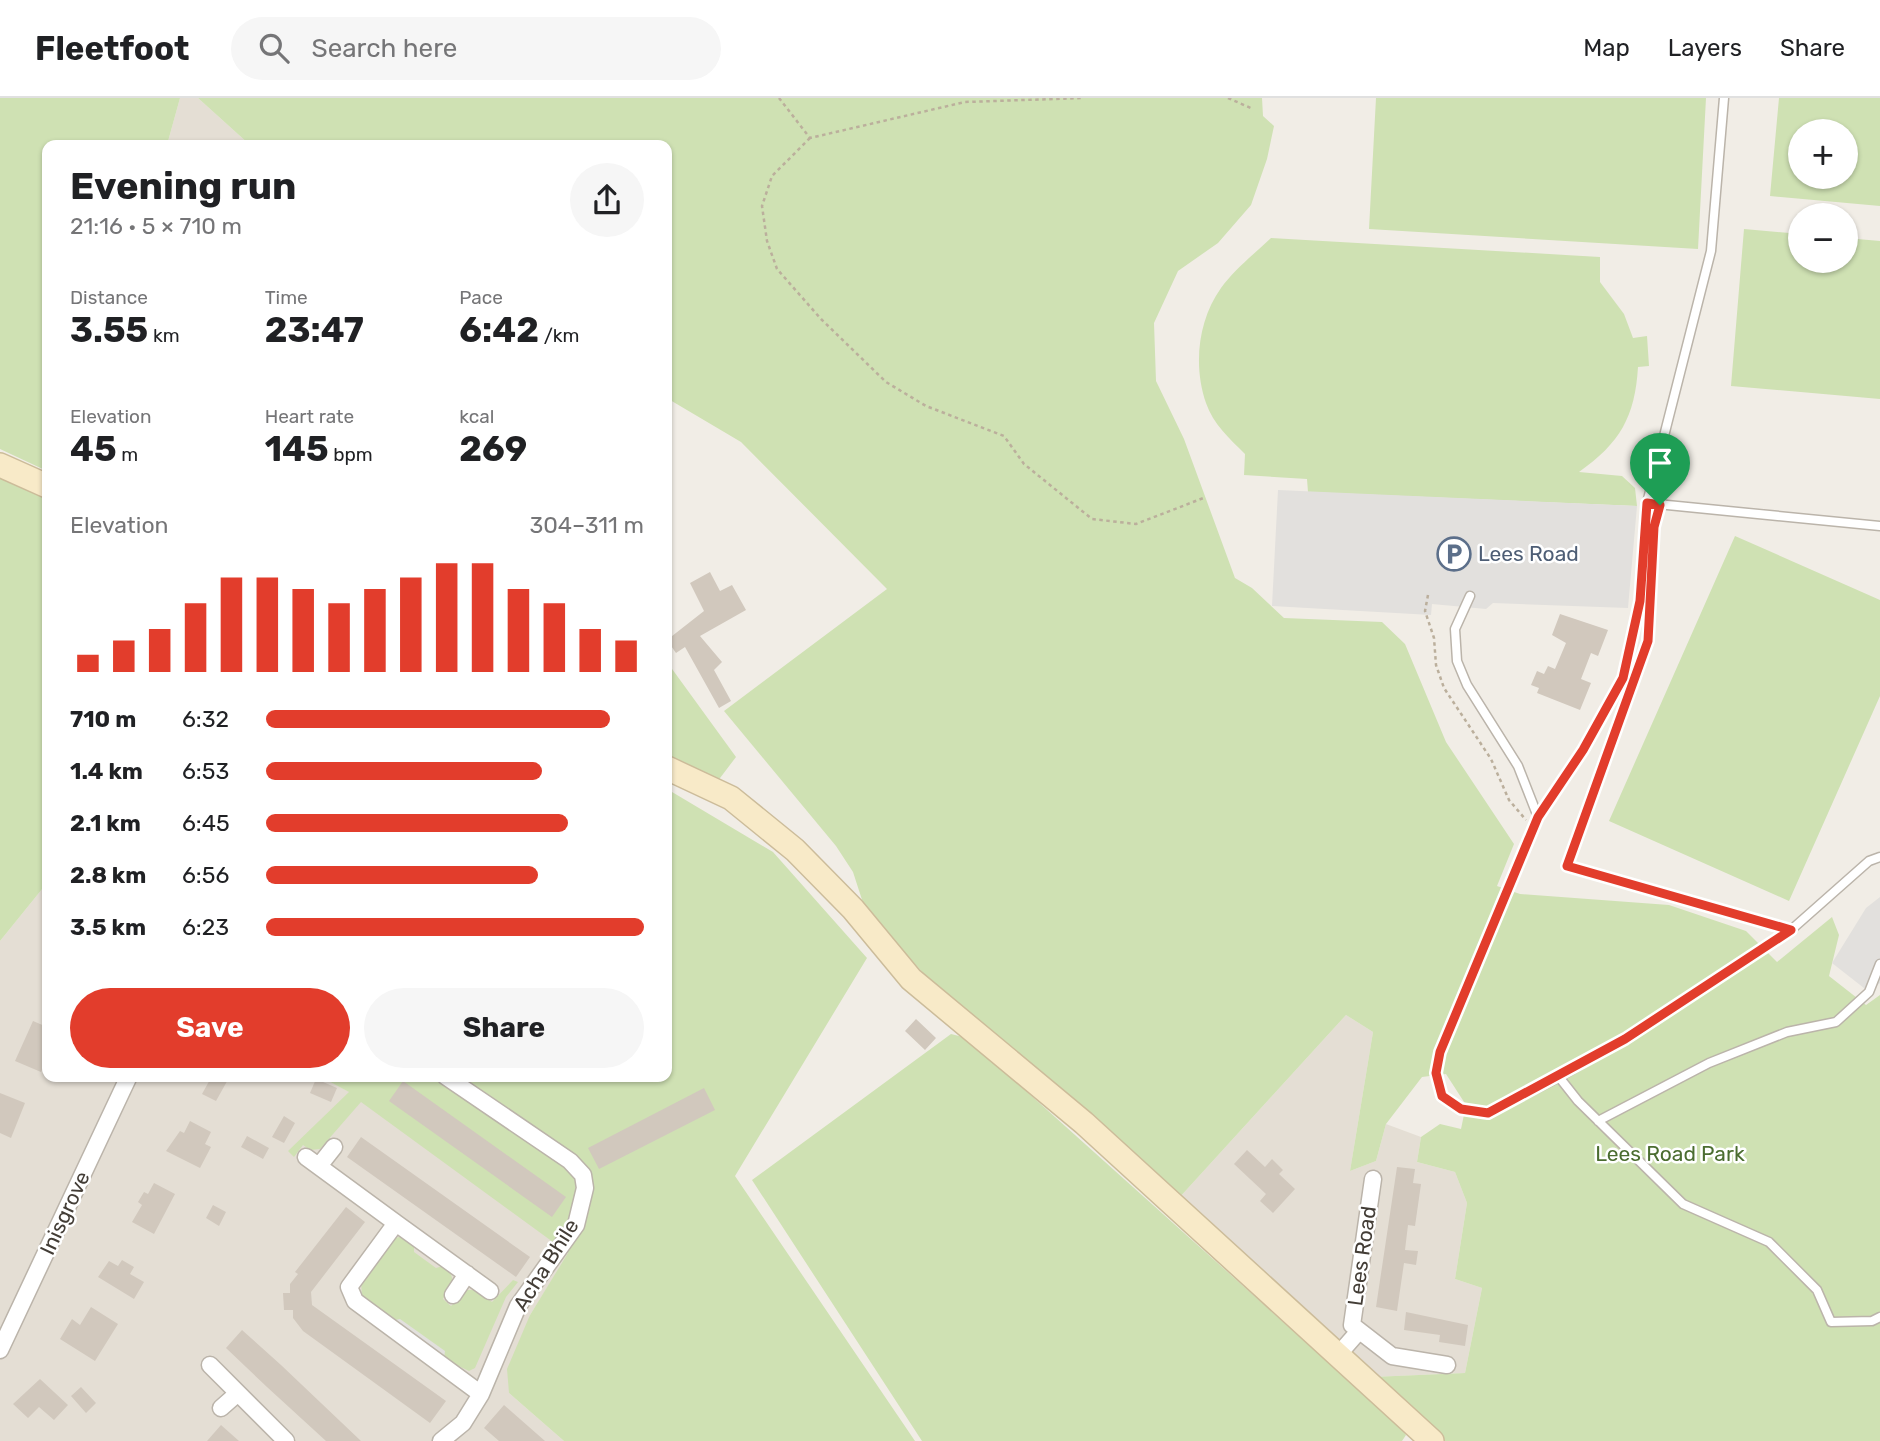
<!DOCTYPE html>
<html lang="en">
<head>
<meta charset="utf-8">
<style>
	:root { --surface:#fff; --page:#f6f6f6; --text:#202124; --muted:#757577; --line:#e0e0e0; --accent:#e23d2c }
	body { margin:0; font-family:Rubik,sans-serif; background:var(--page); color:var(--text); height:100vh; display:flex; flex-direction:column; font-size:26px; white-space:nowrap }
	* { box-sizing:border-box; margin:0 }
	p { font-size:23px; color:var(--muted) }
	.icon { flex:none; width:38px; height:38px; fill:none; stroke:currentColor; stroke-width:2; stroke-linecap:round; stroke-linejoin:round }
	.map { position:relative; flex:1; overflow:hidden }
	.details { position:absolute; left:42px; top:42px; width:630px; height:942px; display:flex; flex-direction:column; background:var(--surface); border-radius:14px; box-shadow:0 2px 5px #0004 }
	.details>* { flex:none }
	.buttons { position:absolute; left:1788px; top:21px; display:grid; gap:14px }
	.buttons a { display:grid; place-items:center; width:70px; height:70px; border-radius:50%; background:var(--surface); box-shadow:0 2px 5px #0004; font-size:35px }
	.pin { position:absolute; display:grid; place-items:center; width:60px; height:60px; color:#fff; margin:-72px -30px; border-radius:50% 50% 50% 0; rotate:-45deg; box-shadow:0 0 7px #0007 }
	.pin .icon { rotate:45deg }
	.round { display:grid; place-items:center; flex:none; width:74px; height:74px; border-radius:37px; background:var(--page) }
	.summary { display:flex; align-items:center; justify-content:space-between; height:119px; padding:0 28px }
	h1 { font-size:38px; font-weight:700; line-height:52px }
	.figures { display:grid; grid-template-columns:repeat(3,1fr); gap:10px; height:119px; padding:7px 28px }
	.figures div { display:grid; align-content:center }
	.figures b { font-size:35px; font-weight:700 }
	.figures small { font-size:19px; font-weight:400 }
	.figures p { font-size:19px }
	.chart { height:196px; padding:14px 28px }
	.chart p { display:flex; justify-content:space-between }
	.chart svg { width:100%; height:126px; margin-top:7px; stroke:var(--accent); stroke-width:6 }
	.primary-button { display:flex; gap:14px; margin-top:auto; padding:14px 28px }
	.primary-button a { flex:1; height:80px; border-radius:42px; background:var(--accent); color:#fff; font-size:28px; font-weight:700; line-height:80px; text-align:center }
	.primary-button a+a { background:var(--page); color:var(--text) }
	ul { padding:0 28px; list-style:none; font-size:23px }
	li { display:grid; grid-template-columns:112px 84px 1fr; align-items:center; height:52px }
	li i { height:18px; border-radius:9px; background:var(--accent) }
	header { display:flex; align-items:center; gap:42px; box-sizing:border-box; height:98px; padding:0 35px; background:var(--surface); border-bottom:2px solid var(--line) }
	header strong { font-size:33px }
	nav { display:flex; gap:38px; margin-inline-start:auto; font-size:24px }
	.search { width:490px; height:63px; background:var(--page); display:flex; align-items:center; gap:18px; box-sizing:border-box; padding:0 24px; border-radius:38px; color:var(--muted); font-size:26px }
	.map>svg:first-child { display:block }
	.residential { fill:#e4ded4 }
	.green { fill:#cfe1b3; fill-rule:evenodd }
	.parking { fill:#e2e0dd }
	.building { fill:#d1c8bd }
	.lines { fill:none; stroke-linecap:round; stroke-linejoin:round }
	.lane-casing { stroke:#bbb4aa; stroke-width:11 }
	.street-casing { stroke:#bbb4aa; stroke-width:19 }
	.secondary-casing { stroke:#ccbc9a; stroke-width:26 }
	.path { stroke:#bbaf9c; stroke-width:2.5; stroke-dasharray:3.5 3.5; stroke-linecap:butt }
	.lane { stroke:#fff; stroke-width:8 }
	.street { stroke:#fff; stroke-width:16 }
	.secondary { stroke:#f8eac8; stroke-width:23 }
	.route-casing { stroke:#fff; stroke-width:14 }
	.route { stroke:#e23d2c; stroke-width:9 }
	.labels { text-anchor:middle; stroke-width:5; stroke-linejoin:round; paint-order:stroke }
	.service-label { font-size:21px; fill:#4e5e75; stroke:#fff; text-anchor:start }
	.park-label { font-size:21px; fill:#4b6d30; stroke:#fff }
	.street-label { font-size:21px; fill:#433d36; stroke:#fff }
</style>
</head>
<body>
<header>
<strong>Fleetfoot</strong>
<div class="search"><svg class="icon" aria-label="search" viewBox="0 0 24 24"><circle cx="10" cy="10" r="6"/><path d="M15 15l6 6"/></svg>Search here</div>
<nav><a>Map</a><a>Layers</a><a>Share</a></nav>
</header>
<div class="map">
<svg width="1880" height="1343" viewBox="0 0 1880 1343">
	<rect width="100%" height="100%" fill="#f1ede6"/>
	<path class="residential" d="M180,0H198L250,47H167Z
		M47,785V978H319L350,994L569,1155L530,1217L509,1295L564,1343H0V843Z
		M1346,917L1373,934L1350,1073L1376,1063L1386,1026L1421,1039L1417,1064L1455,1074L1467,1105L1455,1181L1482,1190L1465,1275L1372,1279L1179,1100Z"/>
	<path class="green" d="M0,0H180L167,47H47V373L0,351Z
		M198,0H1262L1263,18L1274,28L1267,61L1251,107L1218,145L1178,173L1154,225L1156,283L1184,341L1235,480L1252,490L1284,520L1382,524L1405,546L1446,644L1514,746L1497,788L1520,796L1669,807L1746,833L1777,864L1832,819L1839,837L1829,878L1866,907L1880,897V1343H1442L1372,1279L1465,1275L1482,1190L1455,1181L1467,1105L1455,1074L1417,1064L1421,1039L1440,1026L1461,1031L1466,1007L1446,976L1422,979L1386,1026L1376,1063L1350,1073L1373,934L1346,917L1179,1100L934,887L865,811L853,774L836,748L724,613L887,491L741,344L670,302L667,311V47H250Z
		M1376,0H1706L1698,151L1369,131Z
		M1779,0H1880V108L1770,98ZM1801,33H1846V79H1801Z
		M1744,131L1801,136V163H1846V140L1880,143V301L1731,288Z
		M1271,140L1600,159V184L1624,216L1633,240L1647,238L1649,268L1638,269C1635,319 1620,345 1579,374L1622,378L1635,390L1637,408L1308,394L1307,381L1244,377L1245,356C1230,341 1213,326 1206,305C1193,268 1198,222 1221,190C1234,172 1254,156 1271,140Z
		M0,377L47,398V785L0,843Z
		M1735,438L1880,502V598L1789,803L1609,723Z
		M667,564L736,659L717,684L667,661Z
		M667,691L773,754L867,860L735,1078L915,1343H564L509,1295L507,1271L530,1217L568,1155L361,1004L320,1051L310,1052L303,1047L294,1059L288,1053L349,994L319,978H667Z
		M951,936L967,940L1399,1328L1406,1337L1402,1343H922L752,1082Z
		M399,1139H407L414,1145V1154L436,1170L443,1168C458,1179 452,1187 443,1201L451,1208L467,1192H476L492,1204L513,1182L518,1184L506,1199L475,1270L469,1273L444,1261L362,1200L361,1183L393,1141Z"/>
	<path class="parking" d="M1278,392L1637,408L1628,510L1493,505L1486,511L1432,506L1431,517L1272,508Z
		M1880,799V885L1869,894L1832,865L1866,810Z
		M400,1221L445,1253L444,1261L391,1223Z"/>
	<path class="building" d="M710,474L720,493L732,487L746,512L700,538L722,564L714,572L731,603L719,610L685,549L676,555L667,542L704,513L690,485Z
		M1560,516L1608,532L1598,558L1591,555L1581,581L1591,585L1580,612L1537,595L1539,590L1531,587L1537,573L1544,576L1548,568L1555,571L1566,545L1552,537Z
		M916,921L936,940L925,952L905,933Z
		M33,923L47,929V959L41,974L15,963Z
		M212,978H230L216,1003L202,996Z
		M316,981L337,990L331,1004L310,995Z
		M403,983L566,1099L552,1119L389,1003Z
		M704,990L715,1012L599,1071L588,1050Z
		M0,995L25,1005L11,1040L0,1035Z
		M284,1018L295,1025L284,1045L272,1039Z
		M190,1023L211,1034L205,1046L211,1049L200,1070L166,1053L180,1033L184,1035Z
		M247,1038L269,1050L263,1061L241,1049Z
		M361,1039L530,1159L516,1179L347,1059Z
		M1247,1052L1265,1069L1272,1061L1283,1072L1279,1076L1295,1091L1273,1115L1260,1103L1266,1096L1234,1066Z
		M1397,1069L1415,1071L1413,1085L1421,1086L1415,1128L1408,1127L1405,1152L1418,1153L1416,1167L1404,1165L1397,1213L1376,1209Z
		M154,1085L175,1096L154,1136L132,1124L142,1107L138,1104L144,1094L148,1096Z
		M213,1107L226,1114L219,1128L206,1120Z
		M346,1109L365,1124L311,1194L312,1207L446,1303L430,1325L303,1233L293,1220V1212H284L283,1195H290V1186L298,1176L295,1174Z
		M122,1162L134,1169L130,1176L144,1184L134,1201L98,1179L109,1163L118,1168Z
		M91,1209L118,1226L95,1263L60,1241L72,1221L80,1227Z
		M1406,1214L1468,1227L1465,1248L1439,1244L1440,1237L1404,1232Z
		M242,1232L281,1267L361,1343H326L267,1289L226,1250Z
		M40,1281L68,1307L54,1322L39,1309L28,1320L13,1306Z
		M81,1289L96,1305L86,1315L71,1298Z
		M504,1307L545,1343H499L484,1330Z
		M221,1327L239,1343H207Z"/>
	<g class="lines">
		<defs>
			<path id="lane" d="M1647,405L1711,153L1724,0
				M1470,498L1455,531L1457,563L1467,587L1518,668L1538,719L1440,954L1436,975L1442,998L1461,1011L1488,1015L1559,979L1625,941L1791,832L1869,763L1880,759
				M1538,719L1583,652L1623,580L1640,503L1647,405L1880,428
				M1559,979L1578,1003L1683,1106L1769,1144L1817,1192L1831,1224L1872,1223L1880,1219
				M1598,1023L1709,965L1787,934L1836,924L1869,894L1880,866"/>
			<path id="street" d="M445,978L570,1063L583,1077L585,1090L576,1127L518,1208L481,1296
				M306,1059L396,1125L349,1189L355,1203L481,1296L463,1325L441,1343
				M319,1068L334,1049
				M1373,1081L1352,1227L1392,1258L1447,1267
				M396,1125L490,1193
				M453,1197L467,1176
				M0,1252L129,978
				M1338,1257L1359,1233
				M210,1267L286,1343
				M221,1310L238,1295"/>
			<path id="secondary" d="M0,367L47,388
				M667,670L731,700L795,752L853,811L911,881L1084,1025L1432,1343"/>
		</defs>
		<use href="#lane" class="lane-casing"/>
		<use href="#street" class="street-casing"/>
		<use href="#secondary" class="secondary-casing"/>
		<path class="path" d="M779,0L810,40L965,4L1084,0
			M1228,0L1253,11
			M810,40L772,78L762,108L767,143L777,171L821,221L886,284L926,308L1004,338L1024,366L1092,421L1136,426L1206,399
			M1428,497L1425,513L1434,540L1436,567L1444,590L1491,661L1509,702L1526,722
			M1639,569L1648,543L1649,522
			M1629,595L1567,768L1774,827"/>
		<use href="#lane" class="lane"/>
		<use href="#street" class="street"/>
		<use href="#secondary" class="secondary"/>
	</g>
	<g class="lines">
		<defs>
			<path id="route" d="M1647,405L1660,407L1654,429L1648,543L1567,768L1791,832L1625,941L1488,1015L1461,1011L1442,998L1436,975L1440,954L1538,719L1583,652L1623,580L1640,503Z"/>
		</defs>
		<use href="#route" class="route-casing"/>
		<use href="#route" class="route"/>
	</g>
	<defs>
		<symbol id="parking-ring" viewBox="-11 -11 22 22"><circle r="9.5" fill="#fff" stroke="#5c6f8a" stroke-width="1.5"/><path d="M-3.5-5.5H1a3.5 3.5 0 0 1 0 7H-1V5.5H-3.5ZM-1-3.4V-.6H.8a1.4 1.4 0 0 0 0-2.8Z" fill="#5c6f8a"/></symbol>
	</defs>
	<g fill-rule="evenodd">
		<use href="#parking-ring" x="1435" y="437" width="38" height="38"/>
	</g>
	<g class="labels">
		<g class="service-label">
			<text x="1478" y="463">Lees Road</text>
		</g>
		<g class="park-label">
			<text x="1670" y="1063">Lees Road Park</text>
		</g>
		<g class="street-label">
			<text transform="translate(65 1115) rotate(-65)" y="7">Inisgrove</text>
			<text transform="translate(1362 1158) rotate(-82)" y="7">Lees Road</text>
			<text transform="translate(546 1167) rotate(-58)" y="7">Acha Bhile</text>
		</g>
	</g>
</svg>
<div class="buttons">
<a>+</a>
<a>−</a>
</div>
<div class="pin" style="left:1660px;top:407px;background:#1e9e55"><svg class="icon" aria-label="arrive" viewBox="0 0 24 24"><path d="M6 21V4h12l-3 4 3 4H6"/></svg></div>
<section class="details">
<div class="summary"><div><h1>Evening run</h1><p>21:16 · 5 × 710 m</p></div><a class="round"><svg class="icon" aria-label="share" viewBox="0 0 24 24"><path d="M12 15V3M7 8l5-5 5 5M5 13v7h14v-7"/></svg></a></div>
<div class="figures">
<div><p>Distance</p><b>3.55<small> km</small></b></div>
<div><p>Time</p><b>23:47</b></div>
<div><p>Pace</p><b>6:42<small> /km</small></b></div>
</div>
<div class="figures">
<div><p>Elevation</p><b>45<small> m</small></b></div>
<div><p>Heart rate</p><b>145<small> bpm</small></b></div>
<div><p>kcal</p><b>269</b></div>
</div>
<div class="chart"><p><span>Elevation</span>304–311 m</p>
<svg viewBox="0 0 160 44" preserveAspectRatio="none"><path d="M5 44V38M15 44V33M25 44V29M35 44V20M45 44V11M55 44V11M65 44V15M75 44V20M85 44V15M95 44V11M105 44V6M115 44V6M125 44V15M135 44V20M145 44V29M155 44V33"/></svg>
</div>
<ul>
<li><b>710 m</b>6:32<i style="width:91%"></i></li>
<li><b>1.4 km</b>6:53<i style="width:73%"></i></li>
<li><b>2.1 km</b>6:45<i style="width:80%"></i></li>
<li><b>2.8 km</b>6:56<i style="width:72%"></i></li>
<li><b>3.5 km</b>6:23<i style="width:100%"></i></li>
</ul>
<div class="primary-button"><a>Save</a><a>Share</a></div>
</section>
</div>
</body>
</html>
